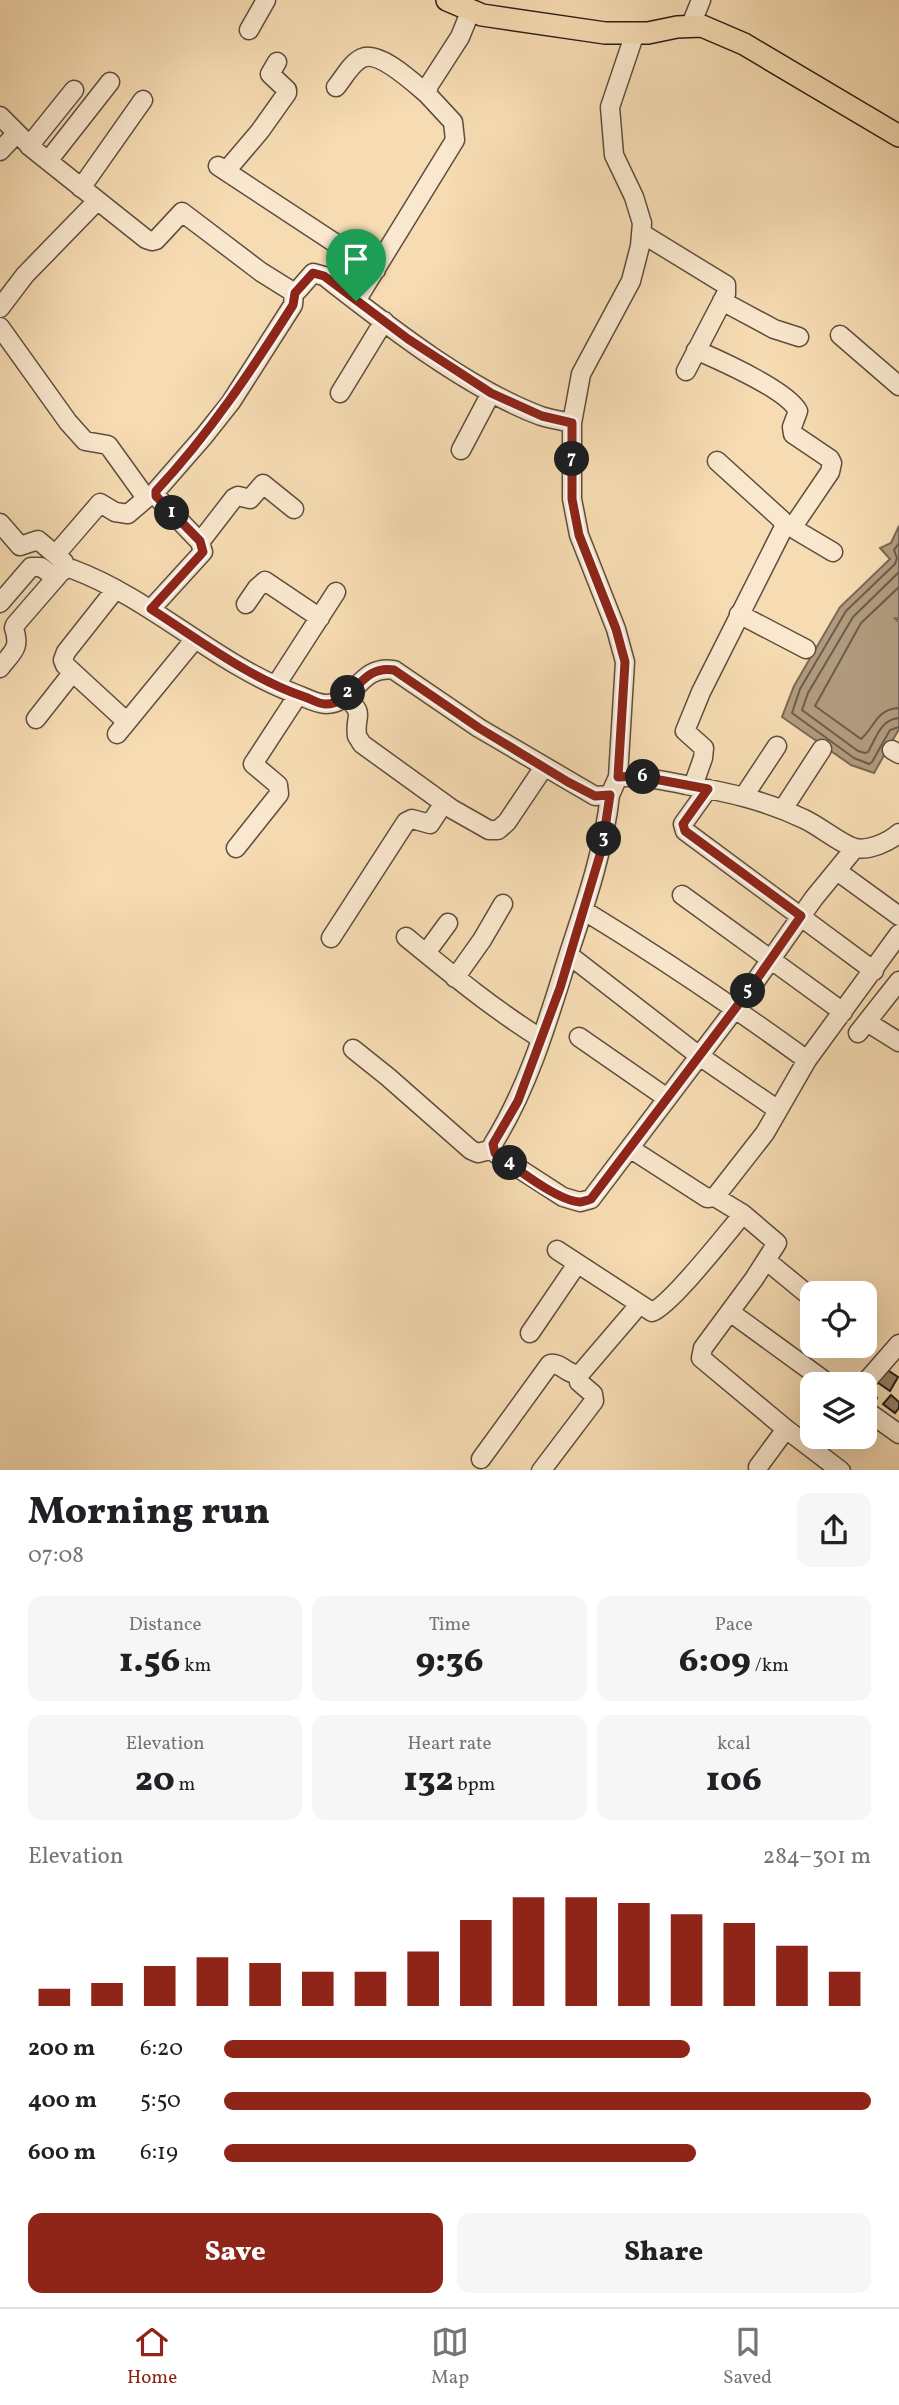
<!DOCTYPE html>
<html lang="en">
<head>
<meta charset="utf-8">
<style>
	:root { --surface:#fff; --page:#f6f6f6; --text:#202124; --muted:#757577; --line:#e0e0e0; --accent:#8f2418 }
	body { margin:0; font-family:Vollkorn,serif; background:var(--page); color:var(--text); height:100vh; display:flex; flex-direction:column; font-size:26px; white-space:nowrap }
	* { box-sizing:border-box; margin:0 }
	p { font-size:23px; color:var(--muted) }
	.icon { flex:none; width:38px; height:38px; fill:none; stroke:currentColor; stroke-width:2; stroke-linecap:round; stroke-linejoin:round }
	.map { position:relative; height:1470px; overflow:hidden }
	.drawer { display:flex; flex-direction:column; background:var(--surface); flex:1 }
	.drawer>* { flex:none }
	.tools { position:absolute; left:800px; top:1281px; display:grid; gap:14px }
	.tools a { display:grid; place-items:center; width:77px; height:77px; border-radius:14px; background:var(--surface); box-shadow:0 7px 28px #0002; font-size:35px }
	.pin { position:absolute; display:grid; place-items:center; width:60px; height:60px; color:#fff; margin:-72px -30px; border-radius:50% 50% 50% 0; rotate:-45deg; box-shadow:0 0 7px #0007 }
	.pin .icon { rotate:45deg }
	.km { position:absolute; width:35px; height:35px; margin:-18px; border-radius:50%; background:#222; color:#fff; font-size:19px; line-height:35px; text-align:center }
	.round { display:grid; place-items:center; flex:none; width:74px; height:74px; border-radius:14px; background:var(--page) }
	.summary { display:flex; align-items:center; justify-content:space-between; height:119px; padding:0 28px }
	h1 { font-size:38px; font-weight:800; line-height:52px }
	.metrics { display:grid; grid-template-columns:repeat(3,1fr); gap:10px; height:119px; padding:7px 28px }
	.metrics div { display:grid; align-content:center; border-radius:14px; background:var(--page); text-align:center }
	.metrics b { font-size:35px; font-weight:800 }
	.metrics small { font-size:19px; font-weight:400 }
	.metrics p { font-size:19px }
	.chart { height:196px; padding:14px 28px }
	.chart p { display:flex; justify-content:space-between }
	.chart svg { width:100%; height:126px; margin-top:7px; stroke:var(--accent); stroke-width:6 }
	.primary-button { display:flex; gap:14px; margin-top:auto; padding:14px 28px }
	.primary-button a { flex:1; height:80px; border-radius:14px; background:var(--accent); color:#fff; font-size:28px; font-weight:800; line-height:80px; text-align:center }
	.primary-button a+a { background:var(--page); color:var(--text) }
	ul { padding:0 28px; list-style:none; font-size:23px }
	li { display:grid; grid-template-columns:112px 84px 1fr; align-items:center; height:52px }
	li i { height:18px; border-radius:9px; background:var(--accent) }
	.tab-bar { display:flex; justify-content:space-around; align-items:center; height:98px; border-top:2px solid var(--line); background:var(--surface); font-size:19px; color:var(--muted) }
	.tab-bar a { display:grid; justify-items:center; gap:4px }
	.tab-bar .selected { color:var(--accent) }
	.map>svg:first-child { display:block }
	.water { fill:#b19b7e; stroke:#7a6955; stroke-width:2 }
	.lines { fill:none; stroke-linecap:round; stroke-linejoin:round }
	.shore { stroke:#6c5c4a; stroke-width:2 }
	.building { fill:#948168; stroke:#281e17; stroke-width:2 }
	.minor-casing { stroke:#5c4e3e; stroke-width:21 }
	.major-casing { stroke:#281e17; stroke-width:24 }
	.minor { stroke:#fae8ce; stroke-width:18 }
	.major { stroke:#f7dcb3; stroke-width:21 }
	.route-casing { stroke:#fff; stroke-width:14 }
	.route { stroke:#8f2418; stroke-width:9 }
</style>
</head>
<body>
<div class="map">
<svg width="899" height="1471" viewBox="0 0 899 1471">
	<rect width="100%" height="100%" fill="#f7dcb3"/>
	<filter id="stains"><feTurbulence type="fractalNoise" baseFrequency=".00286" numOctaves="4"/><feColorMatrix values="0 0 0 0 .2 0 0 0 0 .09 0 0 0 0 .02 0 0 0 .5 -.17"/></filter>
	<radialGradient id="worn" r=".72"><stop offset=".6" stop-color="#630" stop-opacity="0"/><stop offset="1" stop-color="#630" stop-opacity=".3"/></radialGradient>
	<path class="water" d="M899,526V619L894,618L899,622V729L874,773L851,765L782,717L794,686L840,607L890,559L880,548L891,543Z"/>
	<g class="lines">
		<path class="shore" d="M899,543L894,550L897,558L895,564L846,611L800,689L792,713L854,758L869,764L872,762L890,730L899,727
			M899,572L853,617L808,693L802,710L858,751L865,753L868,752C876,738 881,719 899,718
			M899,587L861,623L815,706L861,739C875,727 876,709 899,708"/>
	</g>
	<path class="building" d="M886,1369L898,1377L890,1391L877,1382Z
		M868,1390L877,1398L873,1404L864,1397Z
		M891,1395L899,1402V1408L895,1413L883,1404Z"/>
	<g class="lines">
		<defs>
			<path id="minor" d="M690,27L701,0
				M249,30L266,0
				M336,87C343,79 351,63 362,58C379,50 414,83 427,94
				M0,116L33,149L146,239L152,241L156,240L182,212L261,272L293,292L298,290L313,273L324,276C387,325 466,388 541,416C551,419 562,421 572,423
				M29,146L74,90
				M0,151L16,134
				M48,161L110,82
				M218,166L376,270
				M226,171L260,131L287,93V90L270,74L277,62
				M81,188L143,100
				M641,233L726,285V294L686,371
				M356,301L455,140L453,122L427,94L429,85L460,37L471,10
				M722,301L774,329L799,337
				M0,308L25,275L97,201
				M0,327L68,422L85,441L108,445L144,495L149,496L155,493
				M840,335L899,386
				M696,350C719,360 787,390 798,411L792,427L793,434L830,459L832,463L830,472L792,528
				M340,393L384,321
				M461,450L491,393
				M0,523L20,546L38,540L64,562
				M784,523L833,552
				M200,542L234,498L238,496L250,499L263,484L294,509
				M56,554L100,503L115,512L128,514L149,496
				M115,590L66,652L63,660L65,665L127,722
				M0,603L31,567H41L56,578
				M246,604L257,588L265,581L320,618
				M151,609L203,552L200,542L156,496V491L204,436L231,402L293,305L294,293
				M739,614L806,649
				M0,668C12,652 21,649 14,628L15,625L60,573L67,568L72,569C153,599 215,664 296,694C304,697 317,704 326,704C355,704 359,664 394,670L479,728L595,796L610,795L618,777C641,776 663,780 686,785C728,792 766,801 804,819C818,825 842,845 855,848C869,851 889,842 899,833
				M276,685L336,592
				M345,696C367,717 354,712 357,736L362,744L452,809L489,830H498L507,822L544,767
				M36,719L73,672
				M117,734L195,639
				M892,750L899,754
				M618,777L625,662L616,629L579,535L572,499V423L581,374L631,281L640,246L642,223L634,197L614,155L610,107L635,33
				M693,786L703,758L704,748L685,731L701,692L784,527L782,520L717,461
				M708,789L683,824L685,831L874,971
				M610,795C604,849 587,899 570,950C549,1017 530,1084 493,1144L495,1153L563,1197L580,1202L591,1199L750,989L814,898L855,848
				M744,796L777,746
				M783,809L822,749
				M236,848L279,794L278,785L253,764L298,695
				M837,871L899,916
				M682,895L843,1012
				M583,910C660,957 734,1007 807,1060
				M406,937C450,973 492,1008 540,1038
				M331,938L406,822L412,819L430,824L444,803
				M426,953L448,923
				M569,955L698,1055L778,1110
				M455,978L482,940L503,904
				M867,1022L899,1042
				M858,1033L899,981
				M579,1037L667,1098
				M353,1049L388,1077L471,1150L478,1153L493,1149
				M631,1149L707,1198L715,1197L765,1133L807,1060L899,934
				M715,1197L743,1214L777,1243L754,1279L703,1348L701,1358L786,1429L841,1471
				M557,1250L652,1312C672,1304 726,1234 743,1214
				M767,1261L812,1298
				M730,1312L829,1384
				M530,1333L577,1264
				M864,1384L899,1344
				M864,1409L899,1434
				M481,1459L550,1364C561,1362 568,1376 580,1374L639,1305
				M758,1467L786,1429
				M541,1471L594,1401L593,1394L579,1382L580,1374"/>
			<path id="major" d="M447,0L482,15L605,33H648L677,27L702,26L744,44L899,136"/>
		</defs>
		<use href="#minor" class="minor-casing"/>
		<use href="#major" class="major-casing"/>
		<use href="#minor" class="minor"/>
		<use href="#major" class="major"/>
	</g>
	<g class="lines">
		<defs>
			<path id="route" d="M313,273L324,276L408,339L491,393L542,416L572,423V499L579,535L616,629L625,662L618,777L638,776L708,789L683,824L685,831L801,916L750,989L591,1199C589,1200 581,1202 580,1202C557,1201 514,1166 495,1153L493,1144L518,1101L560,988L602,848L610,795L595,796L568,782L479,728L394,670C359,664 355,705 325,704C319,704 311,699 305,697C249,678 201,641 151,609L203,552L200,541L156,496V491C210,433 251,371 293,305L295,293Z"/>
		</defs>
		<use href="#route" class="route-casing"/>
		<use href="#route" class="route"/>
	</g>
	<rect width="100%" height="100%" filter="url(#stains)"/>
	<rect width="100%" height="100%" fill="url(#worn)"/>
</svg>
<div class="tools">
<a><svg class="icon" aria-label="locate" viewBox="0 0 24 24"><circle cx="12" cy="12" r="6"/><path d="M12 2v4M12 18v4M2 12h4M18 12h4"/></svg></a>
<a><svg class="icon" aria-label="layers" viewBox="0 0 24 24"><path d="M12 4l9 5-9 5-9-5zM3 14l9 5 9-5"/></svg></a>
</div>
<div class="pin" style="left:356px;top:301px;background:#1e9e55"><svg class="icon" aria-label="arrive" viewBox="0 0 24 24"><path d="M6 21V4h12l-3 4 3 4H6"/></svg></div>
<b class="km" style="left:172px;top:513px">1</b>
<b class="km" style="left:348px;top:693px">2</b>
<b class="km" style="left:604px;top:839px">3</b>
<b class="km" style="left:510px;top:1163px">4</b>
<b class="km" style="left:748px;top:991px">5</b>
<b class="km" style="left:643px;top:777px">6</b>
<b class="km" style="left:572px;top:459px">7</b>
</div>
<section class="drawer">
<div class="summary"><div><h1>Morning run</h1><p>07:08</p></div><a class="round"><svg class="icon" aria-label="share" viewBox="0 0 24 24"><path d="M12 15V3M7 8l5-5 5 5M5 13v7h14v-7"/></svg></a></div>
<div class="metrics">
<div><p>Distance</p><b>1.56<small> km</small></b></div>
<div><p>Time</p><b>9:36</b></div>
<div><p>Pace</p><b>6:09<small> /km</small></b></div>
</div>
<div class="metrics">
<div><p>Elevation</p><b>20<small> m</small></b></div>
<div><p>Heart rate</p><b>132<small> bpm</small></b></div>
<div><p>kcal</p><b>106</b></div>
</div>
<div class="chart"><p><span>Elevation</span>284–301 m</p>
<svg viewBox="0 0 160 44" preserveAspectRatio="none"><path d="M5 44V38M15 44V36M25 44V30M35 44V27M45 44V29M55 44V32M65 44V32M75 44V25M85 44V14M95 44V6M105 44V6M115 44V8M125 44V12M135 44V15M145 44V23M155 44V32"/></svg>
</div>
<ul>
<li><b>200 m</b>6:20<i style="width:72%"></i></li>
<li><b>400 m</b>5:50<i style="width:100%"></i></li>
<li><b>600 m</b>6:19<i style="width:73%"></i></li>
</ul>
<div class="primary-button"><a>Save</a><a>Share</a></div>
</section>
<nav class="tab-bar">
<a class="selected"><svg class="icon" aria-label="home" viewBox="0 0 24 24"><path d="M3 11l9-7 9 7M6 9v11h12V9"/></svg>Home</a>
<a><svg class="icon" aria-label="map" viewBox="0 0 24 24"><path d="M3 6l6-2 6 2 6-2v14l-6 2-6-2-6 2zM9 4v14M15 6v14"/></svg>Map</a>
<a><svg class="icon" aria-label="saved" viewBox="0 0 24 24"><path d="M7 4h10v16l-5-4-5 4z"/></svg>Saved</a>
</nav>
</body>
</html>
